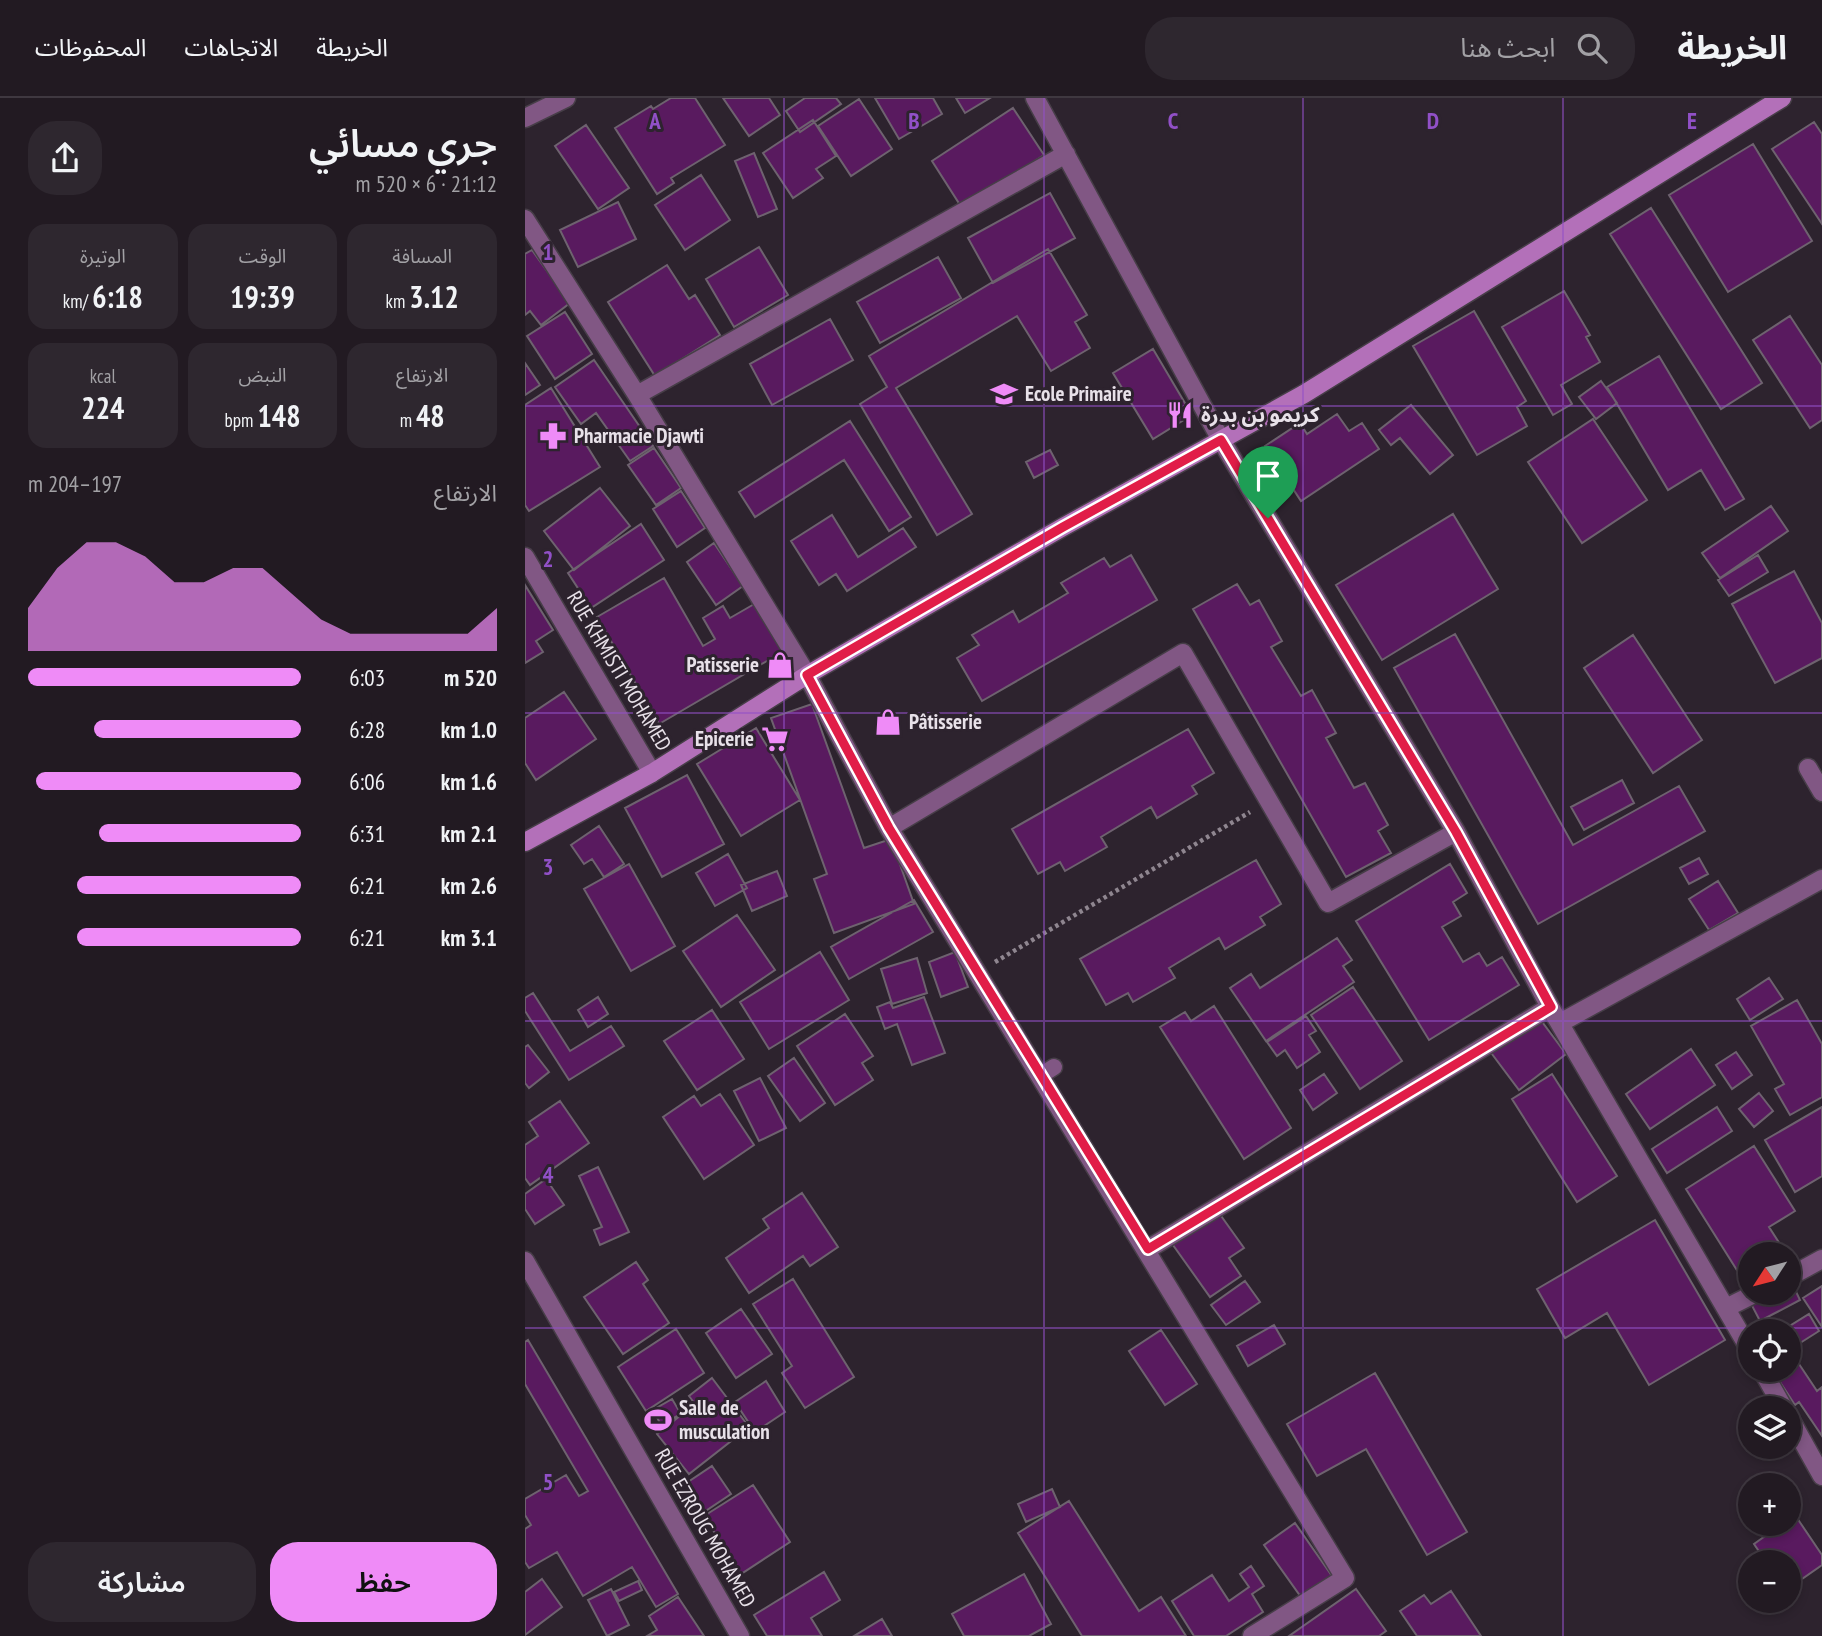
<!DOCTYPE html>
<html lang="ar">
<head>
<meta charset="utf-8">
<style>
	:root { --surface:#221a22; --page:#2e272f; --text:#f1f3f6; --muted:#a2a1a5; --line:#3f3840; --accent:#ef8bf7 }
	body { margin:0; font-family:"PT Sans Narrow","Noto Sans Arabic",sans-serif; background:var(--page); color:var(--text); direction:rtl; height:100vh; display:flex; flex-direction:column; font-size:26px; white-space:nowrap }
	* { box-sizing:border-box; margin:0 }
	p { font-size:23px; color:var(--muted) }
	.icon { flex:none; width:38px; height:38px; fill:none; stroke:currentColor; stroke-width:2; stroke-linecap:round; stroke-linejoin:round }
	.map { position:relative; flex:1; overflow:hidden; direction:ltr }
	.sheet { display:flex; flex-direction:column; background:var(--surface); width:525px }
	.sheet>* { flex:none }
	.needle { width:46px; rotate:234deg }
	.controls { position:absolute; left:1213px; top:1144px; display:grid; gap:14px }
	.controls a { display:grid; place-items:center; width:63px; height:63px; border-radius:50%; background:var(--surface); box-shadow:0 4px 10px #0003,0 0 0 2px var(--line); font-size:35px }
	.pin { position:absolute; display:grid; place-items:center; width:60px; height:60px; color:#fff; margin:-72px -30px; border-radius:50% 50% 50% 0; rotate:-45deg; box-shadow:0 0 7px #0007 }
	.pin .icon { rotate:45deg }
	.round { display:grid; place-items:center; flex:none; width:74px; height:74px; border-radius:28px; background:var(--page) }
	.headline { display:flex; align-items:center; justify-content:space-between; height:119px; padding:0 28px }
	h1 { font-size:38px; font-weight:600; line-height:52px }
	.figures { display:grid; grid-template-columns:repeat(3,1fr); gap:10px; height:119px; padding:7px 28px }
	.figures div { display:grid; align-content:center; border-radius:18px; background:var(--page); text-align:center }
	.figures b { font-size:30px; font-weight:600 }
	.figures small { font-size:19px; font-weight:400 }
	.figures p { font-size:19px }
	.chart { height:196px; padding:14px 28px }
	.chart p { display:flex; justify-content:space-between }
	.chart svg { width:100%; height:126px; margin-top:7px; fill:var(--accent); opacity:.7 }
	.primary-button { display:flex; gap:14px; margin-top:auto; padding:14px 28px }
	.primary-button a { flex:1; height:80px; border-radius:28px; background:var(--accent); color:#111; font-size:28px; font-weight:600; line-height:80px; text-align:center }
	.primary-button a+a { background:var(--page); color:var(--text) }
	ul { padding:0 28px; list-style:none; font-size:23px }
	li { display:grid; grid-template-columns:112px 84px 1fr; align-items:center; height:52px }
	li i { height:18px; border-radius:9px; background:var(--accent) }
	header { display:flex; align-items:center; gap:42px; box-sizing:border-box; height:98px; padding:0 35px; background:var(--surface); border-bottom:2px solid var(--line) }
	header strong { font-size:33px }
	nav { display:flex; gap:38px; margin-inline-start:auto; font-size:24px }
	.search { width:490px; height:63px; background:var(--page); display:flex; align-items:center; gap:18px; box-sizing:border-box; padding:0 24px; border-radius:28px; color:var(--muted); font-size:26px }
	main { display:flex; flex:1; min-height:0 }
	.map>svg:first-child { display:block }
	.building { fill:#591a5f; stroke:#6e626f; stroke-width:2 }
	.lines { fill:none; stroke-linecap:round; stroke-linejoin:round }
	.service-casing { stroke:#473e48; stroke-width:19 }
	.minor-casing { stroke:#473e48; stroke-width:21 }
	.secondary-casing { stroke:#473e48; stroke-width:21 }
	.path { stroke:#8f8690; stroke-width:4.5; stroke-dasharray:3.5 3.5; stroke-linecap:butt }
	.service { stroke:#815784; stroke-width:16 }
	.minor { stroke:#815784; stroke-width:18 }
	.secondary { stroke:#b370b9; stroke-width:18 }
	.route-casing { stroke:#fff; stroke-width:14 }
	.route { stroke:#e11d48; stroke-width:9 }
	.grid { fill:none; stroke:#9150c7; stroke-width:2; stroke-opacity:0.55 }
	.labels { text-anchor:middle; stroke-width:6; stroke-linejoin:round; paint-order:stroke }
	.poi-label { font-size:21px; font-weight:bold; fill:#e8e1e9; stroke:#2d232e; text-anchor:start }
	.street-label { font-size:21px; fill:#e8e1e9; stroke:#2d232e }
	.grid-label { font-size:23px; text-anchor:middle; font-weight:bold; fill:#9150c7; stroke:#2d232e; stroke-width:6; stroke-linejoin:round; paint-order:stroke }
</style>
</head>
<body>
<header>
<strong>الخريطة</strong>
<div class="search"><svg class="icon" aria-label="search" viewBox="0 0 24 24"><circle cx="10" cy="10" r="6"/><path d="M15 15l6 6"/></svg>ابحث هنا</div>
<nav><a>الخريطة</a><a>الاتجاهات</a><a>المحفوظات</a></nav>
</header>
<main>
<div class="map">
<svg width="1297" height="1538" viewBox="0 0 1297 1538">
	<rect width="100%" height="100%" fill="#2d232e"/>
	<path class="building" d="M146,0H170L200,47L146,80L149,85L132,96L90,30L126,8L128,11Z
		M198,0H244L255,17L224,38Z
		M280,0H311L316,6L275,34L261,13Z
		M350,0H408L417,16L374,41Z
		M431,0H465L440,15Z
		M334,1L367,51L326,78L293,28Z
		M488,10L519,57L437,110L407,63Z
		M288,22L311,58L291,71L298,80L268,100L238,55Z
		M1289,24L1297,36V126L1247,51Z
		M61,27L104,90L73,111L30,48Z
		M1228,46L1287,143L1203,194L1144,97Z
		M229,55L252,111L233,119L210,63Z
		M176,77L205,122L160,152L130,107Z
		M525,95L550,140L468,185L443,140Z
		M93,104L111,141L53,169L35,132Z
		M1126,110L1237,285L1196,311L1085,136Z
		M234,149L263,197L209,229L181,181Z
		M523,151L562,217L550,224L565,250L526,273L492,218L371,290L447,416L412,437L335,306L362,289L344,258Z
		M7,152L45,205L16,227L5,213L0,217V156Z
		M413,159L436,200L355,245L332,204Z
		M142,167L164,201L170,197L195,237L130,278L83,204Z
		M1039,193L1065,237L1061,239L1075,264L1036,287L1047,306L1028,317L977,229Z
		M949,213L1001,303L992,309L1002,328L952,357L888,248Z
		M40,214L67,256L30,281L2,238Z
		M1265,218L1297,267V322L1285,330L1228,242Z
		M305,221L328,262L247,307L225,266Z
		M628,251L667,317L628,341L588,275Z
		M1134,258L1219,401L1200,412L1176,372L1143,392L1082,289Z
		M69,262L128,348L105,363L71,315L56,326L30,289Z
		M0,265L15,287L0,297Z
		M1076,283L1092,305L1071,321L1054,299Z
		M26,290L75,369L4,413L0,407V307Z
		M886,307L928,357L905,376L875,340L866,347L854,332Z
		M812,316L824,333L837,325L854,351L776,403L740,348L775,325L782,336Z
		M1068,321L1122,402L1057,445L1003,364Z
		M325,323L386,419L364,433L319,362L230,419L214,394Z
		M129,350L156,390L131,407L103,367Z
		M525,352L533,367L509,380L501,364Z
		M75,390L105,428L49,472L19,433Z
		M156,393L180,430L152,449L128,411Z
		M1246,408L1263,433L1195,480L1177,455Z
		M928,416L973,491L857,562L811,487Z
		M307,417L333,459L378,430L391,449L322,493L311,476L294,487L266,443Z
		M116,426L139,462L66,510L43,475Z
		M189,445L218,488L191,507L162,464Z
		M606,457L632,502L457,603L432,560L454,547L447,537L488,513L494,524L543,495L536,485L579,460L585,469Z
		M1233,457L1243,474L1204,498L1193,482Z
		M1269,473L1297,525V560L1250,585L1207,506Z
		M139,480L178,548L190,541L178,520L198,508L205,520L231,505L259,553L134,626L72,519Z
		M712,486L725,507L734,502L757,543L746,549L776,598L787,592L811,635L801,640L829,690L840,685L863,727L853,733L866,755L821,779L668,511Z
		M0,487L28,532L11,543L18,554L0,565Z
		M930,536L1048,747L1154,688L1180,733L1013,826L869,570Z
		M1108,537L1177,642L1128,675L1059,570Z
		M39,594L71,641L11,682L0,665V620Z
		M287,606L339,750L366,741L389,806L309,835L289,781L302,776L246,620Z
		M231,630L275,702L216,738L172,666Z
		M663,631L689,675L667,688L672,696L632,720L626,709L576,739L582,749L540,773L535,764L513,776L487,731Z
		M162,677L199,746L137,779L100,710Z
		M1097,682L1109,705L1059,732L1046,709Z
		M74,728L99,766L79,779L67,761L59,766L46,747Z
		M203,756L222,790L190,808L171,775Z
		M1174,760L1183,776L1164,786L1155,770Z
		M731,762L756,806L735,819L740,827L700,851L694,840L644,870L650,880L608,904L603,895L581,907L555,861Z
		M104,766L150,848L106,873L59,791Z
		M925,766L942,795L928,804L936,818L917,829L938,864L954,855L962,868L977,859L994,887L904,942L831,823Z
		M252,773L262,798L227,813L216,787Z
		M1193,783L1213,815L1184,832L1164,801Z
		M389,802L408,834L324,881L306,849Z
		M212,817L250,872L196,909L158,853Z
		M812,840L827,862L818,868L829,884L741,943L705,890L726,876L735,890Z
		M295,854L324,902L244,951L215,904Z
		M430,854L443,889L416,899L404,864Z
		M392,860L402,895L367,906L356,871Z
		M1244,880L1258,901L1225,922L1212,901Z
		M828,889L877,963L835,991L786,917Z
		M8,895L45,953L86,928L99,948L44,982L0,913V900Z
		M73,899L83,916L63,929L53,912Z
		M399,899L420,955L387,967L372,926L360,931L352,909L365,904L368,910Z
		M1272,902L1297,946V999L1265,1017L1250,991L1259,986L1226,928Z
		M689,908L766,1030L719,1061L635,929L660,914L666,923Z
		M187,912L219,961L172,992L139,943Z
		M320,916L348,958L337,965L348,982L310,1007L272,948Z
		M1012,917L1041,956L994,992L964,952Z
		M781,918L791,933L784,937L795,954L772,970L760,952L752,958L742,944Z
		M3,947L24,974L4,990L0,985V949Z
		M1166,951L1190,987L1125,1031L1101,996Z
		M1211,954L1227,977L1207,991L1191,967Z
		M269,960L300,1005L275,1023L243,978Z
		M799,976L812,995L788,1012L775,992Z
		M1027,976L1092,1078L1052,1104L987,1001Z
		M235,980L261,1030L234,1043L209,993Z
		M1234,995L1248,1013L1229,1029L1214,1011Z
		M195,996L229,1047L179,1081L138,1019L169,998L176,1008Z
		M35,1003L64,1045L5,1087L0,1080V1047L13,1038L4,1024Z
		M1192,1009L1207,1033L1142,1075L1127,1051Z
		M1297,1009V1078L1270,1094L1240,1042Z
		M1229,1048L1270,1113L1244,1129L1262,1157H1225V1182L1220,1185L1161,1091Z
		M73,1069L104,1134L75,1147L69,1132L77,1129L54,1078Z
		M21,1081L39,1107L10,1126L0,1111V1096Z
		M277,1095L313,1149L285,1168L278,1158L224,1195L201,1160L244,1130L238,1121Z
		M689,1108L719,1150L704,1160L716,1178L685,1199L643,1140Z
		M1130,1122L1200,1242L1124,1287L1082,1215L1040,1240L1012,1191Z
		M111,1164L123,1182L118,1186L144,1225L98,1256L59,1199Z
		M1264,1179L1275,1202L1235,1223L1221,1196L1264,1195Z
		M268,1181L329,1279L280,1310L257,1275L267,1268L228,1206Z
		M720,1183L735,1204L701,1227L686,1207Z
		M1297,1188V1229L1278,1200Z
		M216,1211L247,1256L211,1280L181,1235Z
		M1284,1216L1294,1233L1264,1252V1234H1255Z
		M749,1227L760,1246L723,1268L712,1248Z
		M151,1231L179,1275L121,1313L93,1269Z
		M636,1232L672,1286L640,1307L604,1253Z
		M3,1242L153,1496L131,1509L107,1469L58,1498L32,1454L4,1470L0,1464V1431L6,1427L0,1417V1401L41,1377L54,1398L63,1393L0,1286V1244Z
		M1274,1266L1292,1293L1297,1289V1338L1274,1304L1270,1307L1253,1281Z
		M850,1275L942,1434L902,1457L841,1351L792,1378L762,1326Z
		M187,1280L224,1329L164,1376L132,1336L170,1306L164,1298Z
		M241,1283L260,1314L230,1334L210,1304Z
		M147,1301L156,1316L136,1327L128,1312Z
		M187,1368L206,1396L179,1414L160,1386Z
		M228,1387L265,1444L216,1476L179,1418Z
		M527,1391L535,1409L501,1424L493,1406Z
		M544,1403L614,1513L636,1499L661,1538H557L493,1435Z
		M1270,1417L1297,1457V1467L1264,1490V1465H1242L1229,1446L1257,1426H1264V1422Z
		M770,1425L807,1478L776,1499L739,1447Z
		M726,1468L739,1488L727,1496L738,1514L701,1538H669L647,1503L687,1477L704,1503L724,1489L715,1476Z
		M299,1474L315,1502L286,1520L297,1538H242L229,1517Z
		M499,1476L526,1526L504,1538H439L427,1516Z
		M17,1481L37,1509L0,1537V1494Z
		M113,1483L117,1492L94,1503L89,1494Z
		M86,1491L104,1527L82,1538L63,1502Z
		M831,1491L861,1533L854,1538H764Z
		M926,1493L956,1538H892L875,1513L899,1497L906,1506Z
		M153,1499L179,1538H122L132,1532L124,1518Z
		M357,1521L367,1538H329Z"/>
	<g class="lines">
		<defs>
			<path id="service" d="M515,978L529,969"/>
			<path id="minor" d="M510,0L696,342L931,734L1025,909L1225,1252
				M0,20L41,0
				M0,121L112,297L282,577L364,730L820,1480L727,1538
				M112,297L541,56
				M0,459L127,675
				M1283,670L1297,694
				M364,730L658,555L803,805L931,734
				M1035,925L1297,781
				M623,1151L1025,909
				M0,1163L215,1538
				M1264,1179L1297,1161
				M1201,1210L1231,1195
				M1237,1272L1259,1311
				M1264,1319L1297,1378"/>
			<path id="secondary" d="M0,744L127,675L282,577L538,429L779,296L1257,0"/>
		</defs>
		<use href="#service" class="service-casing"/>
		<use href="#minor" class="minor-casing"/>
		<use href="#secondary" class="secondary-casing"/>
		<path class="path" d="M470,864L725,714"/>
		<use href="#service" class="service"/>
		<use href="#minor" class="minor"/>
		<use href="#secondary" class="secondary"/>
	</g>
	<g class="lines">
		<defs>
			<path id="route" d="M696,342L931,734L1026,909L623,1151L364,730L282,577L538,429Z"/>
		</defs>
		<use href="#route" class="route-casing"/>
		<use href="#route" class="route"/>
	</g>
	<path class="grid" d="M259,0V1538M519,0V1538M778,0V1538M1038,0V1538M0,308H1297M0,615H1297M0,923H1297M0,1230H1297"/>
	<defs>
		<symbol id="school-bare" viewBox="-9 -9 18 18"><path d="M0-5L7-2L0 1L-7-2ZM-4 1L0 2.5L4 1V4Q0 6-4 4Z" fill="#ef8bf7" stroke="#2d232e" stroke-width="2.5" paint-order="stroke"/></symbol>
		<symbol id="restaurant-bare" viewBox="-9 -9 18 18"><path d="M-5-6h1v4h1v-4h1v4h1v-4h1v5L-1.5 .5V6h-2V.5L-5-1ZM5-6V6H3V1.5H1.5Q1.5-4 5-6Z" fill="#ef8bf7" stroke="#2d232e" stroke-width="2.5" paint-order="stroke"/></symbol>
		<symbol id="pharmacy-bare" viewBox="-9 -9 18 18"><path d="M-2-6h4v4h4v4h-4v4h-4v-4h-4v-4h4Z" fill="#ef8bf7" stroke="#2d232e" stroke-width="2.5" paint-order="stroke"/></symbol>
		<symbol id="shop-bare" viewBox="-9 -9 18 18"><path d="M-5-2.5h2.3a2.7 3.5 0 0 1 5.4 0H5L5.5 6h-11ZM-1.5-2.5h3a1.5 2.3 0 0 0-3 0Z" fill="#ef8bf7" stroke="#2d232e" stroke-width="2.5" paint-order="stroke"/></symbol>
		<symbol id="supermarket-bare" viewBox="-9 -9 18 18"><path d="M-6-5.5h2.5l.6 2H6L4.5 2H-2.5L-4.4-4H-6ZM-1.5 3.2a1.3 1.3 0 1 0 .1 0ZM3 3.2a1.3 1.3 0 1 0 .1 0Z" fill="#ef8bf7" stroke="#2d232e" stroke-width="2.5" paint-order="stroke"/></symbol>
		<symbol id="stadium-bare" viewBox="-9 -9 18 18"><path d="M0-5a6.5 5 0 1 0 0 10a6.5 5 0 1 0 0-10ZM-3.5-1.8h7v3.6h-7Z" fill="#ef8bf7" stroke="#2d232e" stroke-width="2.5" paint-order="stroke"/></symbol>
	</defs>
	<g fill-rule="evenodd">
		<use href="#school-bare" x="460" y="277" width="38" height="38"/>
		<use href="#restaurant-bare" x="636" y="298" width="38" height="38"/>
		<use href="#pharmacy-bare" x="9" y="319" width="38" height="38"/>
		<use href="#shop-bare" x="236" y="548" width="38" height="38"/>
		<use href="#shop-bare" x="344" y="605" width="38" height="38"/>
		<use href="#supermarket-bare" x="231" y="622" width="38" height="38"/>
		<use href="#stadium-bare" x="114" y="1303" width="38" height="38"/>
	</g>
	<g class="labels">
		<g class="poi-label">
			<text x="500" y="303">Ecole Primaire</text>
			<text x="676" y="324">كريمو بن بدرة</text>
			<text x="49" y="345">Pharmacie Djawti</text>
			<text x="234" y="574" text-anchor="end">Patisserie</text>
			<text x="384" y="631">Pâtisserie</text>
			<text x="229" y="648" text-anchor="end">Epicerie</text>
			<text x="154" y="1317">Salle de<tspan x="154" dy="24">musculation</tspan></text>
		</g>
		<g class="street-label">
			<text transform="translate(94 573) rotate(59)" y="7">RUE KHMISTI MOHAMED</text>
			<text transform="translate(180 1430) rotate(60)" y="7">RUE EZROUG MOHAMED</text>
		</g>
	</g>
	<g class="grid-label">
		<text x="130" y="31">A</text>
		<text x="389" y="31">B</text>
		<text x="648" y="31">C</text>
		<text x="908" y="31">D</text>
		<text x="1167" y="31">E</text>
		<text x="23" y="162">1</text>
		<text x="23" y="469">2</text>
		<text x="23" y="777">3</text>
		<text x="23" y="1085">4</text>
		<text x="23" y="1392">5</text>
	</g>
</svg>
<div class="controls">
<a><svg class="needle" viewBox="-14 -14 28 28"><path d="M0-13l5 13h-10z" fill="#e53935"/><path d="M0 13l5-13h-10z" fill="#a2a1a5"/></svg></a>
<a><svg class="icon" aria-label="locate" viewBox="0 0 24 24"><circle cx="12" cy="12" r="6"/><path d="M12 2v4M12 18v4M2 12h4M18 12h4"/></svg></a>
<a><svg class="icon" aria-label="layers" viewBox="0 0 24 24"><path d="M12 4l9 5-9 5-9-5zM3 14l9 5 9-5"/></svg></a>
<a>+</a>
<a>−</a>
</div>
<div class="pin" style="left:743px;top:420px;background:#1e9e55"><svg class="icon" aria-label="arrive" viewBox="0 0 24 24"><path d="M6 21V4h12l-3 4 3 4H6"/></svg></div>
</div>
<section class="sheet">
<div class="headline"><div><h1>جري مسائي</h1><p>21:12 · 6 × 520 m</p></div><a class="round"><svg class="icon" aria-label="share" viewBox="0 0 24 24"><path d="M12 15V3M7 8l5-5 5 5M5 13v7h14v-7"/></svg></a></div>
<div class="figures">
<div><p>المسافة</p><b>3.12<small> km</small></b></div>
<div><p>الوقت</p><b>19:39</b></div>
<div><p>الوتيرة</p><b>6:18<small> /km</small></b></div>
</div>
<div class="figures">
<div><p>الارتفاع</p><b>48<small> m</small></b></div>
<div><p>النبض</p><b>148<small> bpm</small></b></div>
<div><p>kcal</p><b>224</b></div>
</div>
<div class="chart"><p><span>الارتفاع</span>197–204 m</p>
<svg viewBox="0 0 160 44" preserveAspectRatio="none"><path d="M0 44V29L10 15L20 6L30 6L40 11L50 20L60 20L70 15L80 15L90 24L100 33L110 38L120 38L130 38L140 38L150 38L160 29V44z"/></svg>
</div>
<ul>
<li><b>520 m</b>6:03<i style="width:100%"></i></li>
<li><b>1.0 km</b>6:28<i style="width:76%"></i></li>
<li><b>1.6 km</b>6:06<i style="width:97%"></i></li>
<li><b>2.1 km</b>6:31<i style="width:74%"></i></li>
<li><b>2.6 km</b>6:21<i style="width:82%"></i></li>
<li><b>3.1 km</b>6:21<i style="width:82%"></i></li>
</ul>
<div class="primary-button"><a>حفظ</a><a>مشاركة</a></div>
</section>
</main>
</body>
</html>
